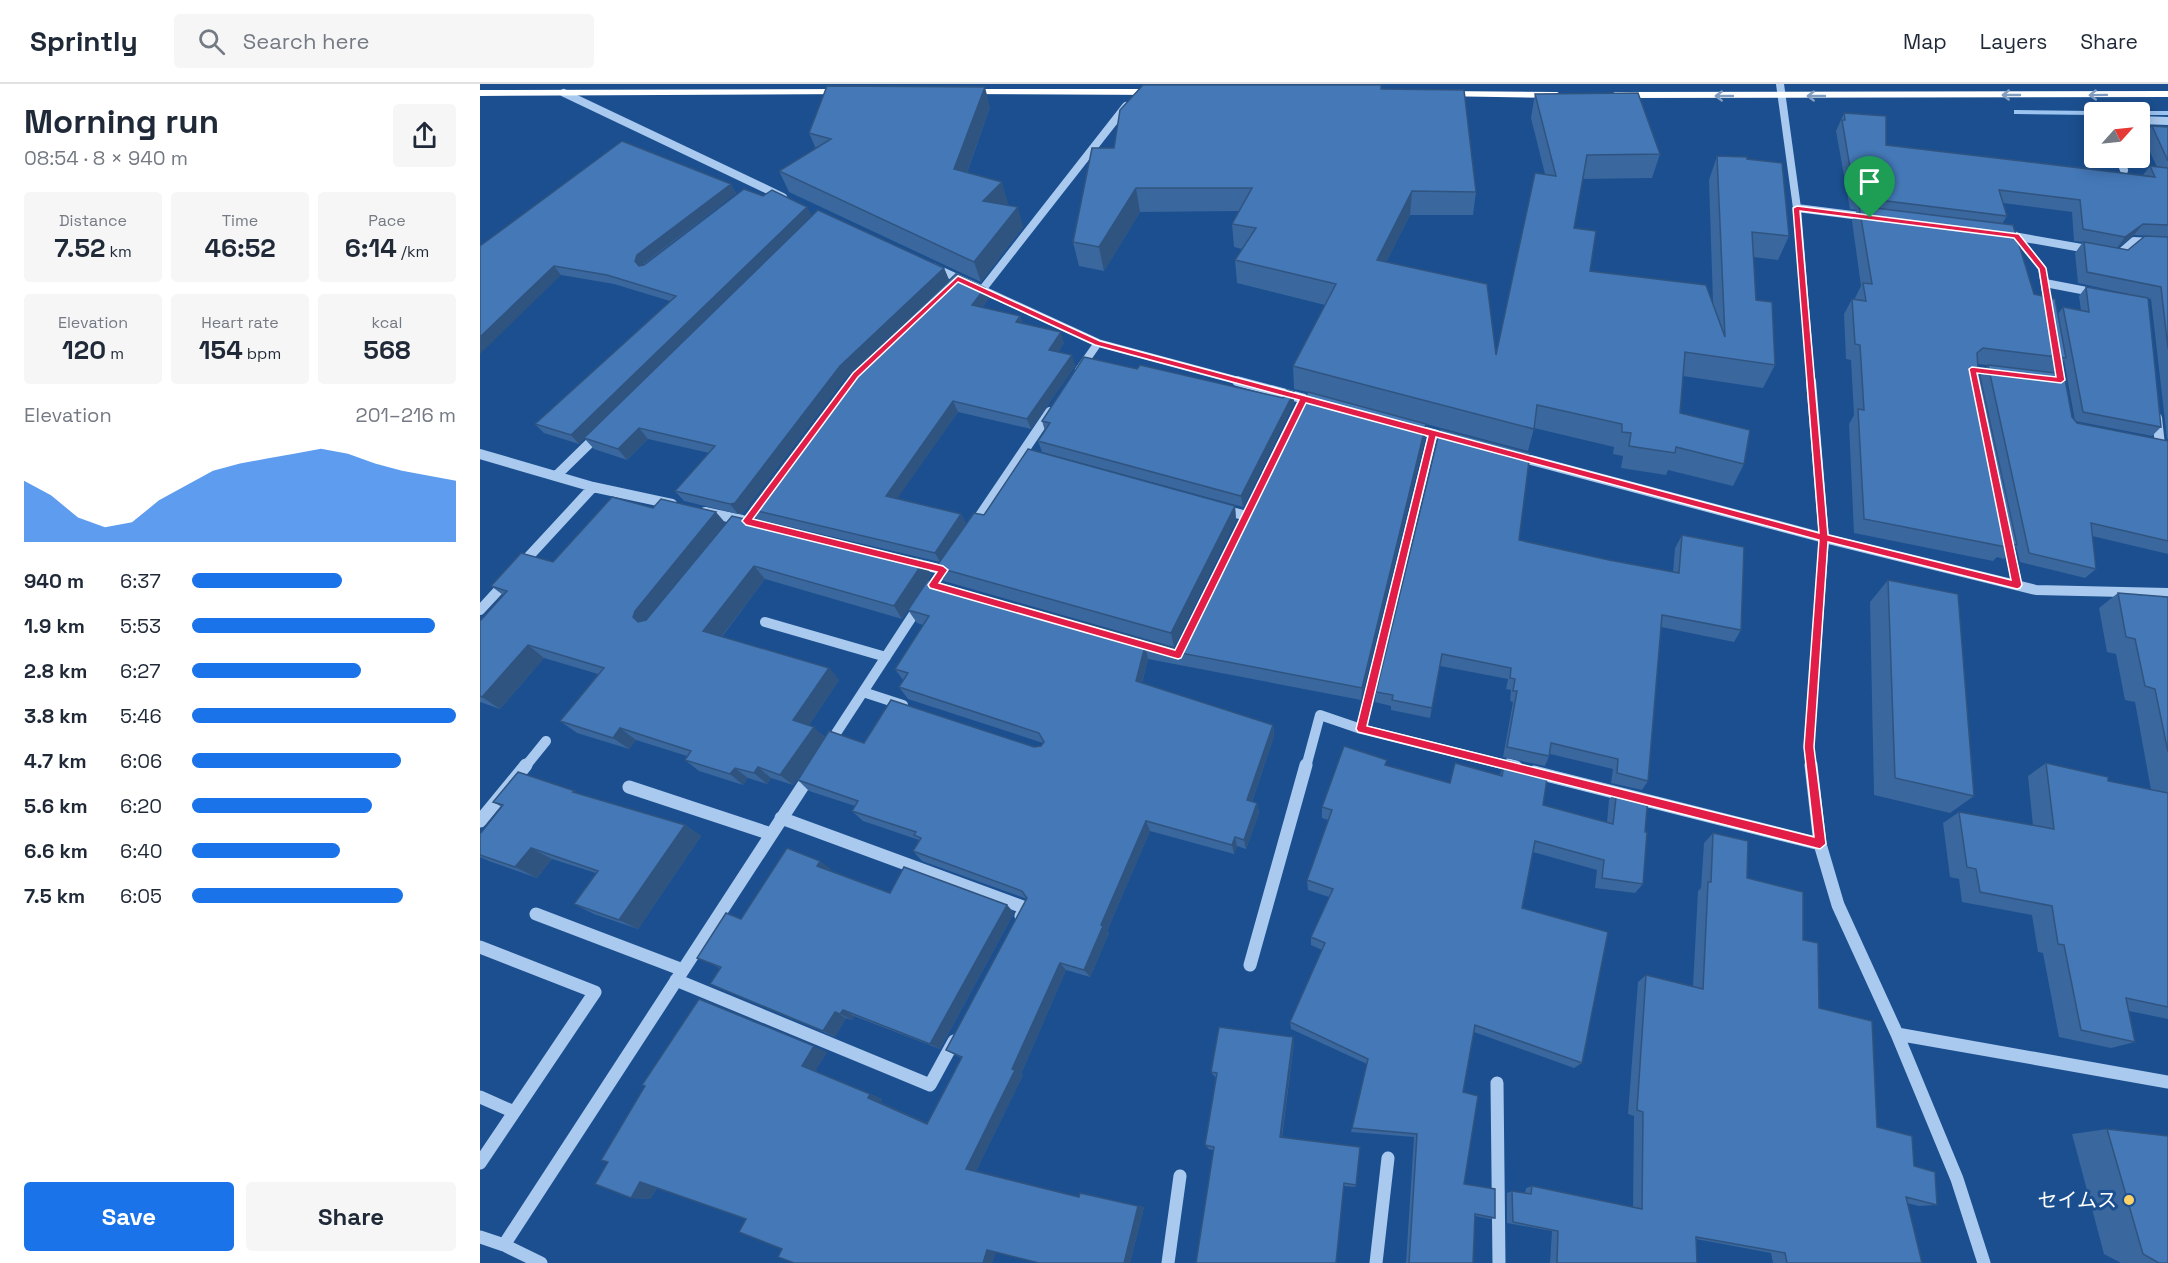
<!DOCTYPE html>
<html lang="en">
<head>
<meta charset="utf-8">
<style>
	:root { --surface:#fff; --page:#f6f6f7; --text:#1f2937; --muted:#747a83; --line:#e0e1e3; --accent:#1a73e8 }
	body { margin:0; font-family:"Space Grotesk","Noto Sans JP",sans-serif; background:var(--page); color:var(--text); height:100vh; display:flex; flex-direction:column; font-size:22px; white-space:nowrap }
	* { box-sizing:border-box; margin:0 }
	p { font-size:20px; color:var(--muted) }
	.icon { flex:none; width:33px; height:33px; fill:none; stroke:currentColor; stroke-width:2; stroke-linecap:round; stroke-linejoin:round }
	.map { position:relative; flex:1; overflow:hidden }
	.side { display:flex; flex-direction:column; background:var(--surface); width:480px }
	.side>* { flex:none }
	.needle { width:39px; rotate:63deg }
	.tools { position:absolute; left:1604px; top:18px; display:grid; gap:12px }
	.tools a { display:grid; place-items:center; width:66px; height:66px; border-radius:6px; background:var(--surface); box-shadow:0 3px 15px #0003; font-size:30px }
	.pin { position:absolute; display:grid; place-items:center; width:51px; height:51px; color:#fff; margin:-62px -26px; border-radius:50% 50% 50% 0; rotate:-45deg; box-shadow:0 0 6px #0007 }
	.pin .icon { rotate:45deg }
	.round { display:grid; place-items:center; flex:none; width:63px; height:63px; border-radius:6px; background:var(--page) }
	.head { display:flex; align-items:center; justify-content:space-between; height:102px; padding:0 24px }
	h1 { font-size:33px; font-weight:700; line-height:45px }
	.figures { display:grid; grid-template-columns:repeat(3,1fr); gap:9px; height:102px; padding:6px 24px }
	.figures div { display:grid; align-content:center; border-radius:6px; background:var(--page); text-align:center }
	.figures b { font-size:26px; font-weight:700 }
	.figures small { font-size:16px; font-weight:400 }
	.figures p { font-size:16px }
	.chart { height:168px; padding:12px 24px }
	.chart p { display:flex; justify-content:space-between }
	.chart svg { width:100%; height:108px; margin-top:6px; fill:var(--accent); opacity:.7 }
	.cta { display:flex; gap:12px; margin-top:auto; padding:12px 24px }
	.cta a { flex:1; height:69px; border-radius:6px; background:var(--accent); color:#fff; font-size:24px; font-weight:700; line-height:69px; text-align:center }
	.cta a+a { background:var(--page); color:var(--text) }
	ul { padding:0 24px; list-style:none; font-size:20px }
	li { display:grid; grid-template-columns:96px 72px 1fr; align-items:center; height:45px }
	li i { height:15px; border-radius:8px; background:var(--accent) }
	header { display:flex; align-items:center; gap:36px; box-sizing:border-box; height:84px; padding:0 30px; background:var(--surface); border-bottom:2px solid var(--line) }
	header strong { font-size:28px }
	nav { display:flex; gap:33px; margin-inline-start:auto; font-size:21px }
	.search { width:420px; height:54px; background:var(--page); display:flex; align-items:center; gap:15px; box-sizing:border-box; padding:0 21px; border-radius:6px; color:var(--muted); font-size:22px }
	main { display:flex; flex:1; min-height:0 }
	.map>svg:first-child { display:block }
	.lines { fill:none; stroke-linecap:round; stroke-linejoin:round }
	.stream { fill:#9cc4f0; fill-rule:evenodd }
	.minor-far2 { stroke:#a9c9ee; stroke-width:8 }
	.minor-far1 { stroke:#a9c9ee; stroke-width:10 }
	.minor { stroke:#a9c9ee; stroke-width:13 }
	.highway { fill:#fff; fill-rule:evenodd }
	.wall { fill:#3a679d }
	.shaded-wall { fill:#305480 }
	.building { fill:#4478b7; stroke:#305480; stroke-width:1.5 }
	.oneway { stroke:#829ec1 }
	.route { fill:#e11d48; stroke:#fff; stroke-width:1.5; fill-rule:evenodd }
	.poi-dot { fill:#ffd166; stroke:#1b4f8f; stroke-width:2 }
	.labels { text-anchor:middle; stroke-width:6; stroke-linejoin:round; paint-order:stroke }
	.near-poi-label { font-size:20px; fill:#fff; stroke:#1b4f8f; text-anchor:end }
</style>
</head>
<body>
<header>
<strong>Sprintly</strong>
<div class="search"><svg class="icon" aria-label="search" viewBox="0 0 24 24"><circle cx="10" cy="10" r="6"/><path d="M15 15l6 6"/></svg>Search here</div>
<nav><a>Map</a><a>Layers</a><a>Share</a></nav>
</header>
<main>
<section class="side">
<div class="head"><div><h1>Morning run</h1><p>08:54 · 8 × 940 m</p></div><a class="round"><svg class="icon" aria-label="share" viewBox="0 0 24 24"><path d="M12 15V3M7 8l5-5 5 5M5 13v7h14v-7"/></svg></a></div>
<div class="figures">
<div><p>Distance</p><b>7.52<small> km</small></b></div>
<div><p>Time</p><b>46:52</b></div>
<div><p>Pace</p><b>6:14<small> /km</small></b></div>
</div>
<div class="figures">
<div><p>Elevation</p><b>120<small> m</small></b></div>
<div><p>Heart rate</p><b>154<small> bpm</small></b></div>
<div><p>kcal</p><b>568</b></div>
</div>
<div class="chart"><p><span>Elevation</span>201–216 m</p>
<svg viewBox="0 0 160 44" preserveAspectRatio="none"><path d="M0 44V19L10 25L20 34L30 38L40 36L50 27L60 21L70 15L80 12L90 10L100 8L110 6L120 8L130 12L140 15L150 17L160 19V44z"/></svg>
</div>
<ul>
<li><b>940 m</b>6:37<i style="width:57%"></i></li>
<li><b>1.9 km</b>5:53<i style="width:92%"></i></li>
<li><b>2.8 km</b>6:27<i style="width:64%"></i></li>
<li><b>3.8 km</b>5:46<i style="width:100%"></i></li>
<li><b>4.7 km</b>6:06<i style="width:79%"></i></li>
<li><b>5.6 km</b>6:20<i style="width:68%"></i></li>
<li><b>6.6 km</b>6:40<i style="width:56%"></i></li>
<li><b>7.5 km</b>6:05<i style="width:80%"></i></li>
</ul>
<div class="cta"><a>Save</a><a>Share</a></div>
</section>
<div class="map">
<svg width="1688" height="1179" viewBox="0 0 1688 1179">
	<rect width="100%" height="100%" fill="#1b4f8f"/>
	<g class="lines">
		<path class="stream" d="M1534,26L1614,27L1618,28H1614V31L1537,30H1534Z
			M1659,27H1688V31H1659V28H1655Z"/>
		<path class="minor-far2" d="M1300,0L1317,124L1331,298
			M84,9L303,113
			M1659,36L1688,37
			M1639,74L1644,86
			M1317,124L1388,133
			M1522,150L1613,166
			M1536,152L1562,184L1569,226
			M1634,170L1638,171L1654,157L1688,159
			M453,183L618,259L763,298
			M1565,199L1617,209
			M502,206L646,22
			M599,286L618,259"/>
		<path class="minor-far1" d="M757,297L836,318
			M1331,297L1344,454L1329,663L1331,683
			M1677,334L1680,361
			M932,344L972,355
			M0,370L113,403L192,420
			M1036,372L1344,454L1556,506L1688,509
			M787,390L824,315
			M76,392L119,350
			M744,426L767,432
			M225,428L262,436
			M493,442L570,328
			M1528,457L1537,501
			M435,479L463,486
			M40,482L113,403
			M448,509L467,480
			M0,526L26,498
			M285,538L406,573
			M383,608L423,621
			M881,645L953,350
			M349,660L439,522
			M45,683L66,657
			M826,683L840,631L881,645L1034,683"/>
		<path class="minor" d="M1028,681L1036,683
			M1331,681L1340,760L1358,821L1417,950L1477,1095L1504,1179
			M1054,688L1340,760
			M149,703L291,750
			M301,734L546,824L541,832
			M0,737L46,681
			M56,830L203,886
			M0,863L115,908L0,1079
			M770,881L826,681
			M196,896L450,1001L474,957
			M1417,950L1688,998
			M1017,999L1019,1179
			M0,1013L34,1028
			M0,1153L24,1161L61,1179
			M24,1161L330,691
			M688,1179L700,1092
			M896,1179L908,1074"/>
		<path class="highway" d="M369,5L375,8L373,10L0,12V6Z
			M484,5H681L687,8L681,11L480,10V6Z
			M961,7L1077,8L1083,11L1077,14L957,12V8Z
			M1688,7V13L1135,14L1129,11L1135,8Z"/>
	</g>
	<path class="wall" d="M901,5L996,108L993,131H930L906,178L1016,271L1065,90L1051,34L1055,10L1180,70L1172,94L1103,95L1094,144L1110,187L1233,219L1229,96L1237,72L1267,75L1309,152L1298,176L1273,173L1276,216L1295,281L1283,304L1203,292L1200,329L1264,380L1253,402L1188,386L1186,391L1141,384L1143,372L1133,370L1134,363L1054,344L1048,367L946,340L945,354L881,616L668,575L662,599L793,641L794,652L772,718L777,719L779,729L766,765L757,762L754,770L670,747L627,847L629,849L610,893L586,886L541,990L543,991L496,1087L599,1113L664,1123L650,1179H559L516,1168L512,1179H314L302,1165L266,1135L177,1104L170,1115L151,1114L347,968L335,987L402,1015L400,1018L447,1039L481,974L466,966L547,815L442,777L433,767L439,756L383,737L372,727L375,722L329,707L318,696L336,668L313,701L291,694L287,700L268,694L263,701L219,687L205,676L207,672L156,656L149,665L97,649L80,637L118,590L64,574L20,625L0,618V537L23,511L11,502L73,478L173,424L246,440L444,477L451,491L422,535L285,495L242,553L349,584L359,596L329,641L345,653L384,659L554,663L561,662L563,659L428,615L419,603L423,596L415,585L443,541L437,539L428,526L697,565L701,562L828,308L814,305L813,282L845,221L757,199L755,176L762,165L754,163L752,140L759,127L660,128L624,187L599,182L593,158L634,64Z
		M510,23L487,89L528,119L526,121L543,143L501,198L309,108L299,87L336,65L329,49Z
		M1364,29L1406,61L1663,91L1670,82L1677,83L1663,53L1672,42L1688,43V153L1654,151L1637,164L1648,166L1688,153V355L1687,354L1671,215L1598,199L1595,169L1603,158L1594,157L1592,128L1523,119L1527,132L1522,140L1554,210L1578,230L1583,223L1601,227L1599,212L1606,203L1681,343L1672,352L1595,337L1584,276L1573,289L1498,280L1500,292L1508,281L1592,333L1597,339L1688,357V470L1612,452L1616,485L1605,494L1540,478L1536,463L1524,475L1517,473L1513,477L1374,449L1369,340L1374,331L1371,276L1366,275L1364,230L1372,215L1375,216V214L1381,202L1372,137L1377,126L1370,125L1356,47Z
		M251,100L256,109L163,181L332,132L464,184L469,196L366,293L263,429L258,430L204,417L195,407L229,369L168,355L147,376L114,365L104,354L99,360L64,349L55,340L190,217L134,200L81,191L0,162Z
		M505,204L509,214L502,224L540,232L543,240L584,259L578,268L595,282L551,345L478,328L417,414L481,430L486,440L504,431L755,422L756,436L694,563L464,497L456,483L460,478L277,435L269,425Z
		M657,285L814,319L763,423L562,368L558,357L565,347L562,337Z
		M1202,451L1261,546L1254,558L1181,543L1168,697L1162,706L1131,699L1133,685L1070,670L1065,682L1023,673L1033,618L1030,617L1031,606L1026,605L1028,595L960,582L950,634L911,626V622L895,618L896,608L1039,456L1129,476L1193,488L1195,464Z
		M1408,496L1494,712L1470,729L1394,711L1390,518Z
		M1638,509L1688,513V935L1649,927L1655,958L1631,964L1579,953L1563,869L1558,868L1552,831L1482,818L1479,795L1470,793L1463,739L1479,728L1553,742L1548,692L1566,679L1628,697L1671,706L1655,618L1645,616L1636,570L1627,568L1619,524Z
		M1025,676L1063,721L1127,738L1129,716L1137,705L1165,748L1163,800L1155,809L1115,804L1117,786L1053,768L1042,824L1102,979L1094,984L994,948L983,1008L984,1100L1015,1134L1010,1135L995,1132L993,1179H926L934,1053L871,1048L887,980L811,945L810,938L842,866L831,861V853L849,813L828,806L827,796L848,736L842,734V723L906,681L970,699L1020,691Z
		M102,711L205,741L221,752L158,845L114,830L94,820L116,789L72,775L57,794L9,777L0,773V750L22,723L13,718Z
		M1233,749L1267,794L1323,856L1339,924L1397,1043L1434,1082L1457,1121L1439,1122L1427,1119L1442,1179H1293L1291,1169L1216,1155L1217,1179H1070L1072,1147L1027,1139V1109L1032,1107L1045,1109L1046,1104L1052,1102L1153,1123L1154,1032L1148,1030L1158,898L1166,891L1213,902L1218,807L1221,804L1224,759Z
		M351,785L350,787L410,809L527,821L534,829L460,965L374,932L372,936L366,934L355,953L230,900L240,884L217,874L261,835Z
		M814,959L802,1053L876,1101L875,1103L863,1102L729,1065L725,1061L736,993H735L731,988Z
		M1627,1045L1688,1179H1641L1624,1170L1592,1050Z"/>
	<path class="shaded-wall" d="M505,3L510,23L481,105L474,85Z
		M522,98L528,119L510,137L503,117Z
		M251,100L256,109L163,180L161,186L155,177L157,171Z
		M656,104L660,128L624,187L619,163Z
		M932,107L930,131L896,199L897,176Z
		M327,123L332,132L99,360L91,351Z
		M538,123L543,143L501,198L494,178Z
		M1663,140L1654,151L1636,165L1645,153Z
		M74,182L81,191L0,270V253Z
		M464,184L469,196L366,293L263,429L258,430L250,420L360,282Z
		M505,204L509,214L496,232L492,221Z
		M540,232L544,243L536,238Z
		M581,248L584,259L572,276L569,266Z
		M592,271L595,282L551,345L547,335Z
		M814,308V319L763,423L761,412Z
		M473,317L478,328L412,422L406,412Z
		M946,340L945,354L881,616L882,604Z
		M159,344L168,355L147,376L138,365Z
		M755,422L756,436L694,563L691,549Z
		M236,428L248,442L167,546L153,533L155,527Z
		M481,430L486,440L460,478L455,469Z
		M444,477L451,491L422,535L414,522Z
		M274,482L285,495L236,560L223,547Z
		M48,561L64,574L20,625L2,613Z
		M665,562L668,575L659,609L656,597Z
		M349,584L359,596L325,647L313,636Z
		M793,641L794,652L769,726L767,716Z
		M334,643L345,654L313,701L300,691Z
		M140,644L156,656L149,665L133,654Z
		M278,683L291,694L287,700L274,689Z
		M255,684L268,694L263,701L250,690Z
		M777,719L779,729L766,765L764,756Z
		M666,737L670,747L627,847L629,849L610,893L604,886L621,841Z
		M205,741L221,752L158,845L139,836Z
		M755,753L757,762L754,770L752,761Z
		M51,764L72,775L57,794L35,783Z
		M340,777L351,785L348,791L337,782Z
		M527,821L534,829L460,965L450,960Z
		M580,879L586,886L541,990L543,991L496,1087L486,1085L532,985Z
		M219,915L347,968L335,987L402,1015L400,1018L457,1043L447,1040L388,1014L322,982Z
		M363,926L374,932L372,936L360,930Z
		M355,928L366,934L355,953L343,947Z
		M813,953L814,959L801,1056L800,1053Z
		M160,1098L179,1100L170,1115L151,1114Z
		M658,1122L664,1123L650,1179H644Z
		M507,1166H517L512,1179H503Z"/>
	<path class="building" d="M663,1H901V5L984,6L996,108L932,107L897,176L1007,200L1016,271L1055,89L1076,92L1055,10L1158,9L1180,70L1107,71L1094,144L1116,147L1110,187L1226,201L1245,253L1237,72L1267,73V75L1302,79L1309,152L1272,148L1276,216L1292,218L1295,281L1205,268L1200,329L1270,346L1264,380L1196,363L1195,369L1149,362L1151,349L1142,348V340L1057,321L1054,345L813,282L856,200L755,176L776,144L752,140L772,104H656L619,163L593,158L612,64H634L640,26Z
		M347,2L505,3L474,85L522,98L503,117L538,123L494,178L299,87L351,55L329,49Z
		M1364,29L1406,32V61L1675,93L1670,82L1688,84V141L1663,140L1645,153L1603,145L1600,116L1519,106L1527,132L1375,113L1362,36H1365Z
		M1672,42L1688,43V77Z
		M142,57L251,100L157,171L155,177L159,182L164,181L264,105L283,112L292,106L327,123L91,351L55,340L196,212L127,191L74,182L0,253V162Z
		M1379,122L1533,141L1554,210L1575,215L1586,274L1503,264L1497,269L1498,284L1537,461L1525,459L1526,463L1384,435L1378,325L1384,326L1380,261L1375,260L1372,215L1386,217L1383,199L1392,200Z
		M338,126L464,184L360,282L255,419L250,420L195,407L235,362L159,344L138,365L104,354Z
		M1665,152L1688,153V265L1681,203L1607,188L1604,158L1648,166Z
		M476,190L505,204L492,221L540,232L536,238L581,248L569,266L592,271L547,335L473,317L406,412L481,430L455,469L269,425L373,288Z
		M1606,203L1668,214L1681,343L1603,328L1583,223L1609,228Z
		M604,273L657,285L660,281L803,314L807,306L814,308L761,412L558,357L570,339L562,337Z
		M1508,281L1584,290L1592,333L1597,339L1688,357V457L1611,439L1616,485L1549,469Z
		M828,308L946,340L882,604L665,562L656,597L793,641L767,716L777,719L764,756L755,753L752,761L666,737L621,841L623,842L604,886L580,879L532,985L535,986L486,1085L599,1113L600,1109L658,1122L644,1179H559L507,1166L503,1179H314L298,1173L302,1165L259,1148L266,1135L160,1098L151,1114L115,1100L128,1078L121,1076L165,1002L162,1001L219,915L334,962L322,982L390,1010L388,1014L447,1040L482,973L466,966L547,814L542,807L433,767L441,754L434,751L436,748L372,727L378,717L318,696L349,647L384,659L411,616L554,663L561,662L564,658L559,649L419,603L428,589L415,585L449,532L428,526L448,496L697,565L701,562Z
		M960,345L1050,369L1039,456L1129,476L1199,489L1202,451L1264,463L1261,546L1182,531L1168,697L1137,689L1138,675L1071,659L1069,672L1027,663L1037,607H1033L1035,595L1030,594L1031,584L962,570L952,624L912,616L913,611L896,608Z
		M548,365L755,422L691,549L456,483L494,429L504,431Z
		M132,413L173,424L181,415L236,428L155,527L153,533L158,538L166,536L252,432L444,477L414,522L274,482L223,547L349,584L313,636L334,643L300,691L278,683L274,689L255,684L250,690L205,676L211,667L140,644L133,654L80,637L124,584L48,561L2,613L0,612V537L27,507L11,502L41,469L73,478Z
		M1408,496L1478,510L1494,712L1415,694Z
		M1638,509L1688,513V668L1675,605L1665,602L1655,555L1646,553Z
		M864,662L907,676L905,681L970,699L975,679L1022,692L1025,676L1068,688L1063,721L1133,740L1137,705L1168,712L1165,748H1167L1163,800L1122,794L1124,776L1055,757L1042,824L1128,848L1102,979L995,941L983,1008L998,1012L984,1100L1015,1105V1134L995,1130L993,1179H929L937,1050L872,1044L888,975L810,938L845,859L831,853L853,805L827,796L852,726L842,723Z
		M1566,679L1628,693V697L1688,709V923L1646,914L1655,958L1601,946L1584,861L1578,860L1572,822L1500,808L1496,785L1487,783L1479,728L1574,745Z
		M38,688L95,707L93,708L205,741L139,836L94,820L118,787L51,764L35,783L0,771V750L23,721L13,718Z
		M1233,749L1268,757L1267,794L1323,808V856L1338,859L1339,924L1392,937L1397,1043L1432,1052L1434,1082L1455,1088L1457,1121L1426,1113L1442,1179H1307L1305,1169L1216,1153L1217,1179H1077L1078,1147L1033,1138L1032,1107L1051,1110L1052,1102L1162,1125L1163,1028L1157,1026L1166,891L1223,905L1228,798H1231Z
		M307,764L340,777L337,782L410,809L424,783L527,821L450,960L363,926L360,930L355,928L343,947L230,900L241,883L217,874L246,829L261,835Z
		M739,943L813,953L800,1053L880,1063L876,1101L864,1099L856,1179H716L734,1063L725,1061L737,989L731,988Z
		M1627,1045L1688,1052V1179H1679L1663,1170Z"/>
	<defs><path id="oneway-shaft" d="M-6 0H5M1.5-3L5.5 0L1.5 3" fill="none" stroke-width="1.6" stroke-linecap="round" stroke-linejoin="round" transform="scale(1.5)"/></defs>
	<g class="oneway">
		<use href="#oneway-shaft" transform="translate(1531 11) rotate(180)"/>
		<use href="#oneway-shaft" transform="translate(1618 11) rotate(179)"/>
		<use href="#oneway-shaft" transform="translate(1244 12) rotate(-180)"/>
		<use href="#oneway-shaft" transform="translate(1336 12) rotate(180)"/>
	</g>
	<path class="route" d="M1317,122L1539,150L1566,184L1585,296L1581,299L1497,289L1542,501L1540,504L1537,505L1348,458L1334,663L1346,760L1340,765L878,648L876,645L948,352L826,319L701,574L698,575L450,504L448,501L457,488L266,441L262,437L373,289L478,192L620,257L1339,449L1313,124ZM1320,127L1534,154L1559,185L1576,293L1492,283L1489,285L1531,496L1348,451ZM478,198L615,261L819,316L695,566L459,499L468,486L463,482L273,435L378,293ZM956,353L1339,456L1324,663L1334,753L887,642Z"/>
	<circle class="poi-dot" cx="1649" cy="1116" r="6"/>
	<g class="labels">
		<g class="near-poi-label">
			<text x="1637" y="1123">セイムス</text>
		</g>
	</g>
</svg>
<div class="tools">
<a><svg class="needle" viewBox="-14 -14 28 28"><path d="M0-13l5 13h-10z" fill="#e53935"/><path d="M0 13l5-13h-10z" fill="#747a83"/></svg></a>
</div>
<div class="pin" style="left:1390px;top:134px;background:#1e9e55"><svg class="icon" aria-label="arrive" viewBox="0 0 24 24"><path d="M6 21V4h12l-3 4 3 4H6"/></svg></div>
</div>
</main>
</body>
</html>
